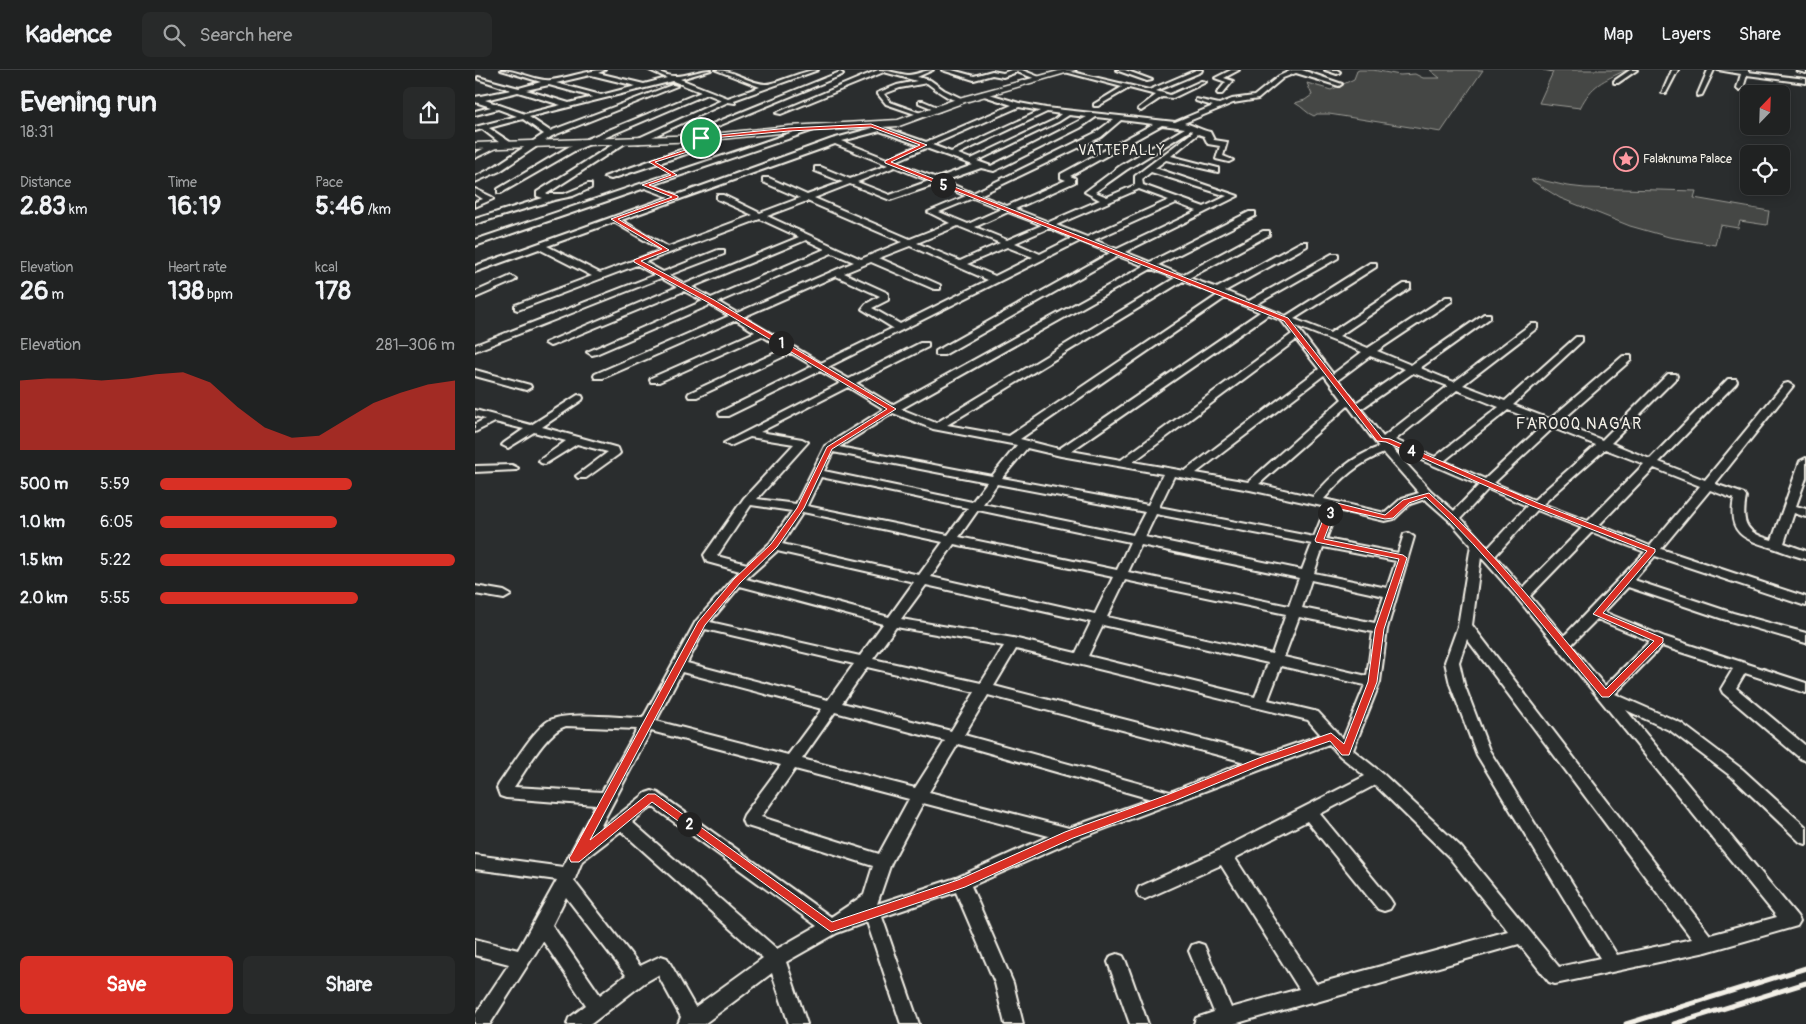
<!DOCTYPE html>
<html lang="en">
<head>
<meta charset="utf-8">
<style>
	:root { --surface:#202222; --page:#282a2a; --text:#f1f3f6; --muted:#a2a4a5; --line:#3d3f40; --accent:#d93025 }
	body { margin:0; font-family:Pangolin,sans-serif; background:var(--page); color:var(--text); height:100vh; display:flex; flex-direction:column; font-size:19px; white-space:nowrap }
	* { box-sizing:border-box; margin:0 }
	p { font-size:16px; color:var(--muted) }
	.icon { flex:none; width:28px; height:28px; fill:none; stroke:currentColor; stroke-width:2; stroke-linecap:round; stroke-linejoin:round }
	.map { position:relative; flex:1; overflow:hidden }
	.drawer { display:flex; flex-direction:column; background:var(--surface); width:475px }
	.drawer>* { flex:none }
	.needle { width:32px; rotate:23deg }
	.controls { position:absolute; left:1265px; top:15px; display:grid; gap:10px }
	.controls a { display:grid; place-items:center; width:50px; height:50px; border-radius:8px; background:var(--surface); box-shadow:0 2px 12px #0003,0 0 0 1px var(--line); font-size:25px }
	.pin { position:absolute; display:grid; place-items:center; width:42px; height:42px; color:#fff; margin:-21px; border:2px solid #fff; border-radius:50%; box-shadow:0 1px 5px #0007 }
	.km { position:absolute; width:25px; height:25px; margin:-12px; border-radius:50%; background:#222; color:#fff; font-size:14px; line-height:25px; text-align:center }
	.round { display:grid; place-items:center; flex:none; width:52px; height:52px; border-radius:8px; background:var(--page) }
	.overview { display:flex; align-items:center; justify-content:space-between; height:85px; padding:0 20px }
	h1 { font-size:28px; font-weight:700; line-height:38px }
	.metrics { display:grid; grid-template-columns:repeat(3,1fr); gap:8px; height:85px; padding:5px 20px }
	.metrics div { display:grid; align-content:center }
	.metrics b { font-size:25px; font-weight:700 }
	.metrics small { font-size:14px; font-weight:400 }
	.metrics p { font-size:14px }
	.chart { height:140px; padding:10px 20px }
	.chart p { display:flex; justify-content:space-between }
	.chart svg { width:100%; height:90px; margin-top:5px; fill:var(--accent); opacity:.7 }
	.primary-button { display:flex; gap:10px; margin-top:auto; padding:10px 20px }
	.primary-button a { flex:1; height:58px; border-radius:8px; background:var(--accent); color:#fff; font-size:20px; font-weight:700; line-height:58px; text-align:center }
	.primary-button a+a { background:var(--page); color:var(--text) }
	ul { padding:0 20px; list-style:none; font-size:16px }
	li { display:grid; grid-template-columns:80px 60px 1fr; align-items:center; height:38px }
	li i { height:12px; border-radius:6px; background:var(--accent) }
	header { display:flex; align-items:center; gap:30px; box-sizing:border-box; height:70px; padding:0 25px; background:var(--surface); border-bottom:1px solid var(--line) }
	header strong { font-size:24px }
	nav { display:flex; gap:28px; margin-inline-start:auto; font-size:18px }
	.search { width:350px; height:45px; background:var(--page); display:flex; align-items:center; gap:12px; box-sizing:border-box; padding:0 18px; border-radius:8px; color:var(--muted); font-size:19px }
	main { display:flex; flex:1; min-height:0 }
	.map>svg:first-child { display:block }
	.green { fill:#444645; stroke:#9c9c96 }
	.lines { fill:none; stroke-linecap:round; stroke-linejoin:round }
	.street-casing { stroke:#f4f1e8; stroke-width:4 }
	.secondary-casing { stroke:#f4f1e8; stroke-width:3 }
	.street { fill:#2a2d2e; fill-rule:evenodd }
	.secondary { fill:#2a2d2e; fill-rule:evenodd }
	.rail { stroke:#f4f1e8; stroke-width:5 }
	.route { fill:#d93025; stroke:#fff; fill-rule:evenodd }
	.labels { text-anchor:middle; stroke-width:4; stroke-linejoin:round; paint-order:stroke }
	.far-poi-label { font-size:12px; fill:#f4f1e8; stroke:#2a2d2e; text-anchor:start }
	.far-neighbourhood-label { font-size:14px; letter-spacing:1px; fill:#f4f1e8; stroke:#2a2d2e }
	.neighbourhood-label { font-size:16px; letter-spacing:1px; fill:#f4f1e8; stroke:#2a2d2e }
</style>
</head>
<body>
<header>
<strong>Kadence</strong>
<div class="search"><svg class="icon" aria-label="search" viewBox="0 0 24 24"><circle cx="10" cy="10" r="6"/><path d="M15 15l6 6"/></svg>Search here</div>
<nav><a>Map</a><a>Layers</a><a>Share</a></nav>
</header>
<main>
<section class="drawer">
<div class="overview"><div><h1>Evening run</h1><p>18:31</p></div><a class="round"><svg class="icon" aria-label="share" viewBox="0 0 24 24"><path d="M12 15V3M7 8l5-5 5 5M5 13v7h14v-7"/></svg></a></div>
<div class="metrics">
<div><p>Distance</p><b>2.83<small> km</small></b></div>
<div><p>Time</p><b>16:19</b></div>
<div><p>Pace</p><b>5:46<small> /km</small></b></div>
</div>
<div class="metrics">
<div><p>Elevation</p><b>26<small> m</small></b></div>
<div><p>Heart rate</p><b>138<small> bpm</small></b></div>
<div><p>kcal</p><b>178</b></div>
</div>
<div class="chart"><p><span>Elevation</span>281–306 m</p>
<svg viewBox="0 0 160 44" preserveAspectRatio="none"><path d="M0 44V10L10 9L20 9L30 10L40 9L50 7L60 6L70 11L80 23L90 33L100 38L110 37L120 29L130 21L140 16L150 12L160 10V44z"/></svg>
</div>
<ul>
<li><b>500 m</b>5:59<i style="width:65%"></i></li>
<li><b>1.0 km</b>6:05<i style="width:60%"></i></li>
<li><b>1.5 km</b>5:22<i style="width:100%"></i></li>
<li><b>2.0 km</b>5:55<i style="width:67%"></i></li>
</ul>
<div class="primary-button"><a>Save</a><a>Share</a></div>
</section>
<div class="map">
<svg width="1331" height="954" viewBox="0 0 1331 954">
	<rect width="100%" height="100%" fill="#2a2d2e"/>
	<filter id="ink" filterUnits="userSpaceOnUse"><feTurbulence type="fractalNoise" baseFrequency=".02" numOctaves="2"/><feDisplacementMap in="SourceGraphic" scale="10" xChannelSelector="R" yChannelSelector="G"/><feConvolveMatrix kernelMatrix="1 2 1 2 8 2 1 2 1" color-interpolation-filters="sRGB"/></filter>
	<g filter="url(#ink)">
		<path class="green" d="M884,0H898L925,5L940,4L948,8H965L955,0H1008L966,62L854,44H842L839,46C831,43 828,37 820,33L830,30L837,25L832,13L856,20L879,9L882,1Z
			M1068,0H1151C1128,11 1117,14 1105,38L1064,33L1078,2Z
			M1062,109L1092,116L1110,118L1221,121L1219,128L1294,141L1292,155L1265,151L1263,158L1245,155L1240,175L1194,167L1155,156L1085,128L1056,110Z"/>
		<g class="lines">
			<defs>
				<path id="street" d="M26,0C42,0 63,12 76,10C94,8 111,0 130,0L123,3L169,14L192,8L174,0C183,0 192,7 201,6C213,6 224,0 236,0L205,9L253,28L285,17L241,0C259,0 273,13 290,14C301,15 326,0 343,0L259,30L260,33L253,32L164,73L157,71L247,30L232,24L101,80L26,123H23V119L95,76L226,22L198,11L54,47L75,61L197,15L202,16L77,66L25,101L0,112V107L19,97L69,64L48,49L14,58L35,72V76H29L7,59L0,61V57L42,46L23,39L0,45V41L16,37L0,32V27L36,20L3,9V7L44,18L66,12ZM115,5H116L161,16L126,25L81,13ZM74,15L118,27L94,33L51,20ZM43,22L86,35L50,44L10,30Z
					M403,0C414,0 423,4 433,5C441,5 450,0 458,0L442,7L455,10L469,20L490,30C480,35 460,19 452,13L425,18L409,24L415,32L451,45L446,46L411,34L402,23L422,15L442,11L409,2L306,44L301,43Z
					M467,0H477L499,6L517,1L528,3L536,0H547L567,8L564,10L542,2L528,7L517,5L499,10Z
					M589,0L674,20L721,0H727L726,2L681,21L695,25L726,11L731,12L698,28L687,27L666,41L663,39L664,38L681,25L654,18L623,36H619V34L647,17L590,2Z
					M641,0H650L677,10L672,11Z
					M756,0H764L749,8L758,11L747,24H743L742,23L751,12L740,8Z
					M817,0H827L867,14L864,16L821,3L808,8L783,29L758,33L709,53C719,55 725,60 735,62L739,70L752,72L748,86L758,90L754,92L741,89L745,76L733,74L729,66L723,64L696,86L743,98V102L691,90L680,98L763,126L650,182L675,192L774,142H780V146L683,195L707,205L788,161H794V165L714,208L742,218L826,172H832V176L750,221L774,231L857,184H863V188L782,234L811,246L895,193H901V197L819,249L855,263L929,214H935V218L864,266L893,278L971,227H977V231L902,281L936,295L1009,244H1015V248L945,298L979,312L1056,254H1062V258L988,315L1030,331L1101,267H1107V271L1038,335L1075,349L1148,286H1156V290L1084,353L1127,370L1193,304H1201L1202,306L1201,308L1136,373L1175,389L1253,309H1261L1262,311L1261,313L1184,392L1230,410L1309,314L1313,313L1318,316L1240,414L1269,424L1271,427C1266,454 1271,463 1297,470L1325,391L1331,388V408L1321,436L1331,439V447L1319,443L1309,473L1331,481V489C1320,486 1309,482 1298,478C1269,469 1252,464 1259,429L1235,420L1186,479L1331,527V536L1180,486L1159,510L1258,543L1331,563V573L1248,549L1153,517L1129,542L1190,567L1331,613V623L1270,603L1261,618L1331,676V691L1326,689L1248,623L1246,619L1258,599L1187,576L1140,624L1206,653L1267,699L1331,757V774L1325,772L1257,707L1196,661L1151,640L1322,846L1325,851L1322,856L1231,882L1080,914L1074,912L1044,874L838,933L836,932L759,954H719L721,948L739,942L714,881L717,875L723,873L729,875L756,938L824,919L746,795L670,829L664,827L662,822L664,817L743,781L890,706L865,686L854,674L600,770L496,816L538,913L548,954H530L520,913L481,822L407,847L444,954H426L392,852L362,863L311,892L332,954H314L297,903L229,954H203L206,947L183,905L169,913L116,954H92L94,948L111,935L68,871L15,954H0V945L34,894L0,885V869L43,880L82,810L0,799V785L88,797L121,735L31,728L25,726L22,718L24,714C35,699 60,657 75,650C93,641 146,648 168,648L221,551L265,501L232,492L229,485L269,428L319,374L275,367L255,376L249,373L366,313L345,301L253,346H245L244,344L245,342L338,296L316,283L222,327H214L213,325L214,323L309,279L287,266L184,312H176L175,310L176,308L280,262L261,250L128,308H120L119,306L120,304L254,246L235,235L121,284L117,285L112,282L228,231L209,221L78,275L75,276L70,273L202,217L186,208L0,281V275L180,205L162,195L43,240L40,239V235L117,206L64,179L0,202V196L194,127L170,118L0,176V170L336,56H339V60L177,115L202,125L357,69L398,58L395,56L399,54L451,72L537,35L506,25V23L508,22L544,33L571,38L700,52L738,36L721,31V29L744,34L757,29L779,26L804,6ZM544,37L565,41L476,82L457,75ZM572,42L586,44L579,50L496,89L483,84ZM594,45L612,47L516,96L502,91L583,52ZM621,47L639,49L620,63L498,123L469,111L506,98L519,101L605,58ZM646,50L678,54L586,104V108L591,110L532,136L505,125L626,67ZM687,55L710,58L645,96L610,122L625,130L574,152L540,139L600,112V108L595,106ZM716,60L718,62L660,106V115L632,127L620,122L651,100ZM405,61L444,75L412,89L367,71ZM360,74L413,95L375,109L346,97H340V101L368,112L332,125L294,108H288V112L325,128L285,143L248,125H242V129L278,145L193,177L146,150ZM451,78L498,95L462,108L419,92ZM420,97L454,111L415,125L382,112ZM676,102L752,126L729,137L668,115L667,109ZM375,114L415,130L462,114L491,126L453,142L475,153L435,169L339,128ZM664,119L694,130L612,167L581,155ZM498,128L526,139L493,154L464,142ZM332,131L427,172L386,189L292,146ZM701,133L722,141L642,179L619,170ZM533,142L567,155L532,170L500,157ZM285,149L324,167L210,214L194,205L249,184V180H243L188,202L170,192ZM139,152L186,180L125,203L72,176ZM483,156L525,173L485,191L442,173ZM574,158L597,168L565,184L540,173ZM331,170L350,179L236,228L217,217ZM605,171L635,183L461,281V285H469L643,186L669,196L417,335L381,313L453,277V273H445L374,309L353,297ZM435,176L513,210L425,254L397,238L413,230V223L369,203L396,192L459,219H465V215L404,188ZM532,177L558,187L520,206L492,194ZM357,183L379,192L262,243L243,232ZM676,199L700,208L461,353L426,339ZM361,206L405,226L391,234L387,239L418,258L346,293L268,247ZM708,211L743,225L534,366L472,355ZM750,228L785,242L584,379L545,369ZM793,245L807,251L817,264L646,390L596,381ZM821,256L887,282L858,304ZM821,270L844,299L710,401L658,392ZM895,286L930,299L881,333L863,310ZM938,303L973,316L908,367L886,339ZM849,305L867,329L773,412L721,403ZM373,317L409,339L350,376L321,434L282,429L333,372L327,369L285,362ZM982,320L1024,337L960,387L920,370ZM873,336L904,377C876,387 857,405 838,427L784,414ZM1033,340L1069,354L1010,409L969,391ZM418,343L458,359L542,375L517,406L364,377ZM1078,358L1121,375L1059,430L1019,413ZM916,377L1004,415L979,441L956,421ZM552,378L586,386L688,404L673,435L527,408ZM1130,379L1169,394L1113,451L1068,434ZM358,382L512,412L497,432L349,401ZM909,383L944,423L927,428L910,443L849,429C866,409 884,392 909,383ZM1179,398L1225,416L1175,476L1124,455ZM699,406L775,420L851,437L839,467L684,437ZM346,407L493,438L473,465L332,436ZM522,414L670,442L658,465L508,434ZM1013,419L1052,436L1013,478L986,448ZM950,429L975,451L996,475L983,556L970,592L975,614L1002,685L1125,888L1084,897L986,777L907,703L878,680L905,612L912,559L939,467L933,463L929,464L923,483L851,469L862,440L910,451L919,449L935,434ZM276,435L317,441L295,473L272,494L242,486ZM503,440L655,472L642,500L484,467ZM1062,440L1107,458L1048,518L1020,486ZM328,442L468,472L444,505L307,474ZM681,444L837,474L827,500L670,467ZM1117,462L1170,482L1089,566L1055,526ZM479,474L638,507L620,544L456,507ZM666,475L824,508L814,536L653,502ZM848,477L921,491L912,518L839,503ZM302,481L439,512L414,547L271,509ZM1006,487L1043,529L1302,847L1235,865L997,555ZM650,510L811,544L797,584L632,547ZM836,510L909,526L900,553L827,538ZM451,515L616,552L601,583L538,568L426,549ZM265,516L408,554L385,586L235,552ZM824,547L898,562L892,606L809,587ZM1122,549L1175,571L1130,616L1096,575ZM628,555L793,593L780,627L613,586ZM421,557L529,576L506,613L398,589ZM230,559L379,594L353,630L212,593ZM992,569L1217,869L1142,885L1014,680L989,614L984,592ZM541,579L833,650L846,665L788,685L519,616ZM806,596L890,615L868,669L843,642L793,630ZM392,597L500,622L476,661L367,633ZM207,602L347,639L313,685L181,651ZM513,625L770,692L695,722L489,665ZM360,642L470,671L440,718L327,689ZM91,656L162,659L127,722L39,717C51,700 72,661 91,656ZM176,661L306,695L269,745L267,750L269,755L398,796L389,825L356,847L183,723L177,721L171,723L123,761ZM483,674L676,729L594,758L454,722ZM320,699L434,729L404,784L286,747ZM900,715L974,787L1033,861L841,914L760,788L832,751L903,839L909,841L915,839L918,834L915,829L845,744ZM448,733L574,766L481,808L402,834L416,793ZM177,736L342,856L302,879L157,752ZM146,761L288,888L220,937L192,888L186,886L165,896L99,811L107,791ZM91,827L151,905L125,925L77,855Z
					M850,0H862L865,2L862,4Z
					M1155,0H1162L1143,13H1139V11Z
					M1197,0H1203L1191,23H1187Z
					M1233,0H1239L1227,25L1222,26Z
					M1243,0H1273V2L1331,9V13L1272,5L1268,18L1265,20L1262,18L1266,4Z
					M1322,0H1331V3L1323,1Z
					M365,2L368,4L367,5L207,71L200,69Z
					M444,31H448L467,39L464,41L444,33Z
					M223,66L230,68L220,81L136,109L129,107L214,77Z
					M145,70L152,72L71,124H89L113,114H116V118L98,126L79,130L0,154V149L68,128L62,126V122Z
					M20,73L27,75L0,88V83Z
					M0,119L17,127L18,129L0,137V132L8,129L0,124Z
					M36,206L41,209L39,211L0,228V222Z
					M0,300L55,315L56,317L51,320L0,306Z
					M103,325L107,326L108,328L107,330L67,357L143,378L145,383L143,385L111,408H103L101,406L133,382L102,374L70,394L66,393L64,391L66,389L91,371L59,362L33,378L27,375L29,373L49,359L20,352L0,362V354L10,349L0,346V340L56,355Z
					M37,395L43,398L41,400L0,402V396Z
					M0,516L29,521L36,525L29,529L0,524Z
					M642,884L648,886L651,892L673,954H655L633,892L636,886Z"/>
				<path id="secondary" d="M587,0H601L490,32L424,56L314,62L226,71L0,79V73L226,65L314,56L423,50L484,28Z"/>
			</defs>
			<use href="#street" class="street-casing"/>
			<use href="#secondary" class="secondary-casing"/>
			<use href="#street" class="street"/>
			<use href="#secondary" class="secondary"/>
			<path class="rail" d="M1151,954L1331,898
				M1199,954L1331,913"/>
		</g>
	</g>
	<path class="route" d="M396,54L452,75L416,92L813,248L907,368L915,369L1063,433L1180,479V482L1128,543L1188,568V572L1134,627H1127C1070,560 1016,486 951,427L934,433L918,448L910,449L861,438L849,469L928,485L932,488L909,559L902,612L874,685H867L855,671L791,693L699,731L598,768L490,817L356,862L177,732L104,792H96L94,788L96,785L223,552L259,509L296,474L322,438L352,377L412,339L234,233L159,192V190L187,179L136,149L197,127L167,115L196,105L174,92L216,78L224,67L314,58ZM396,57L445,75L410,91V93L809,251L902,371L911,372L1057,436L1172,481L1118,544L1179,571L1131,619C1074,552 1020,481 954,423L928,430L910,445L858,432L854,435L840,470L841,472L924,489L900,559L893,612L869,674L856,663L784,688L692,725L590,762L483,810L357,852L180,724H173L115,770L230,555L265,513L302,477L329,438L357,379L421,339L239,230L166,191L194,180L143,149L203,128V126L174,115L202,105L180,92L219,80L227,69L314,61Z"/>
	<defs>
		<symbol id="sight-ring" viewBox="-11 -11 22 22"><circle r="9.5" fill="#2a2d2e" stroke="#ff9aa2" stroke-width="1.5"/><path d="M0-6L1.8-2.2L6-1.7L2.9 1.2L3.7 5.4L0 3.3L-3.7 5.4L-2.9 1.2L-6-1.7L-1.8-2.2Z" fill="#ff9aa2"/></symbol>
	</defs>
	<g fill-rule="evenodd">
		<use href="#sight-ring" x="1137" y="75" width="28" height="28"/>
	</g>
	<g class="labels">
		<g class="far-poi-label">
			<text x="1168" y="93">Falaknuma Palace</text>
		</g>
		<g class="far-neighbourhood-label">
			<text x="647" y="85">VATTEPALLY</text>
		</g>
		<g class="neighbourhood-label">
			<text x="1104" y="359">FAROOQ NAGAR</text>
		</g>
	</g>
</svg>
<div class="controls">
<a><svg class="needle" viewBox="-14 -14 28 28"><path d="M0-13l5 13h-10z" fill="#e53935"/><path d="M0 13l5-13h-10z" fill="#a2a4a5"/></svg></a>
<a><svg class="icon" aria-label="locate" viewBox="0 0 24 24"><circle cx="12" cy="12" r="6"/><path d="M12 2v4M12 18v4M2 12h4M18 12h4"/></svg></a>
</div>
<div class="pin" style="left:226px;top:68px;background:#1e9e55"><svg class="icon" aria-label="arrive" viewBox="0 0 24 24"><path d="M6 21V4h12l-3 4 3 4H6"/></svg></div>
<b class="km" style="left:306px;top:273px">1</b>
<b class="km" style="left:214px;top:754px">2</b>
<b class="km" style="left:855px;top:443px">3</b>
<b class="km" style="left:936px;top:381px">4</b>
<b class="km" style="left:468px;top:115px">5</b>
</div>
</main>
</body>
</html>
